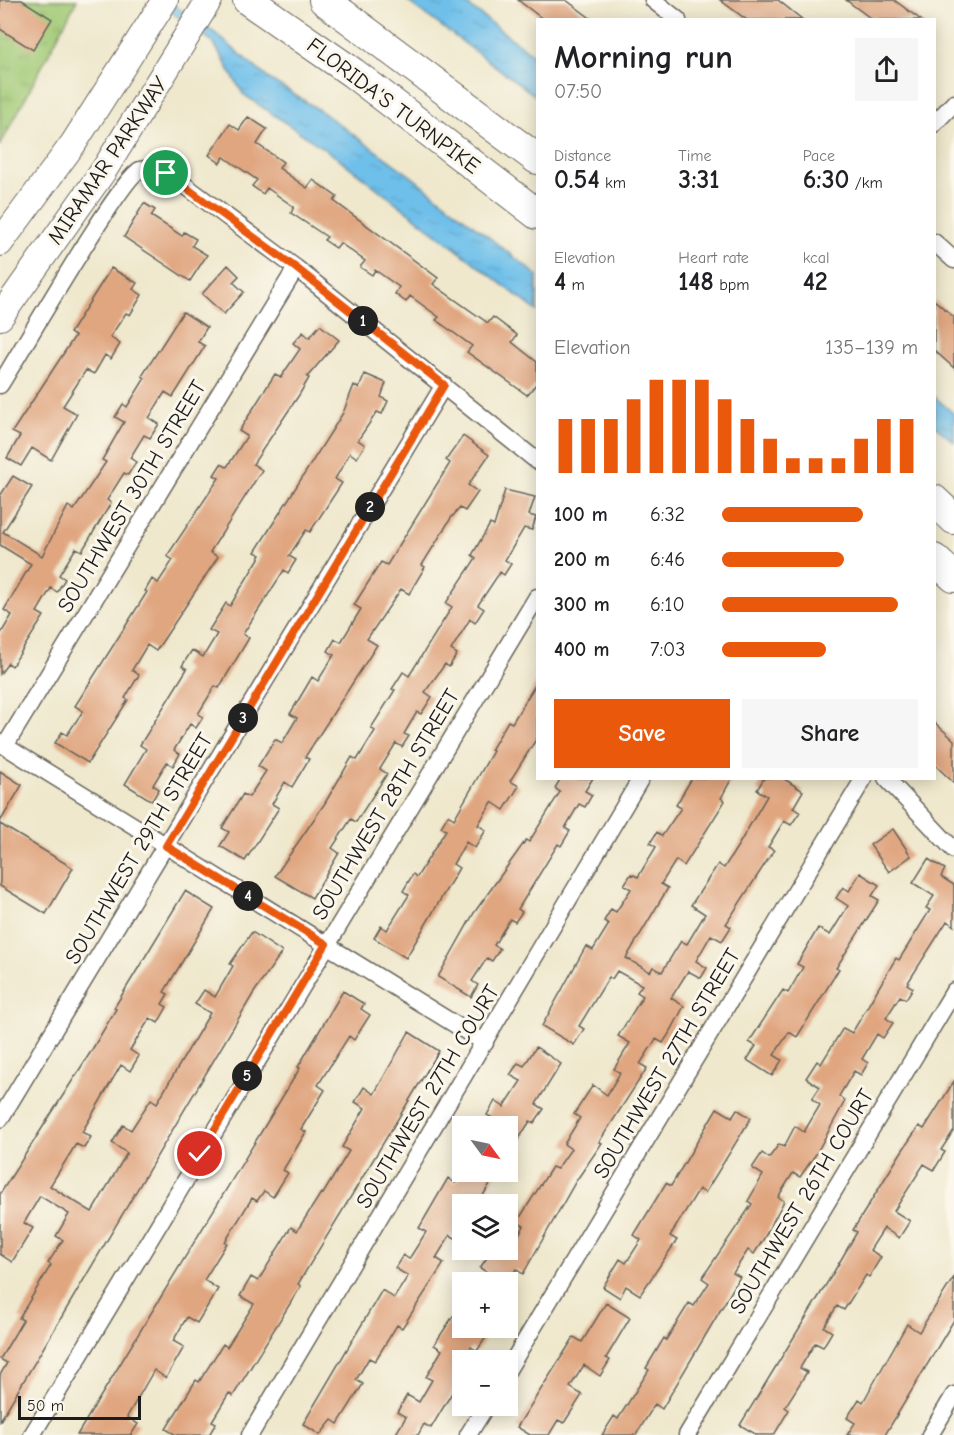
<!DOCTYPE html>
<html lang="en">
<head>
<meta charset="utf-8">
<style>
	:root { --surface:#fff; --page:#f6f6f6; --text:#202124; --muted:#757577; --accent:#ea580c }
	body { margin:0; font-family:"Comic Neue",sans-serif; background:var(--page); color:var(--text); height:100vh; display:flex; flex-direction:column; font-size:22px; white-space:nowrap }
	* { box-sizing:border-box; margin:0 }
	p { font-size:20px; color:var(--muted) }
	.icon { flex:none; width:33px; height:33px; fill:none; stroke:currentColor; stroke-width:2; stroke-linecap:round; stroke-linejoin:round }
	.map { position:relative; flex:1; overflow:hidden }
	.sheet { position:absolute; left:536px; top:18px; width:400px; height:762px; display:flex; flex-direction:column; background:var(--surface); border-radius:0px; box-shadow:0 3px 15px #0003 }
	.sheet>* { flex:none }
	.needle { width:39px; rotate:123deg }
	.buttons { position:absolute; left:452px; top:1116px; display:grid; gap:12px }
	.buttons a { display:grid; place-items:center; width:66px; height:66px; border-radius:0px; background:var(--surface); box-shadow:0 3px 15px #0003; font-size:30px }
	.scale { position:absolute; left:18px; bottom:15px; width:123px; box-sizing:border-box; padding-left:6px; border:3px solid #1c1c1c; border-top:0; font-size:16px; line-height:21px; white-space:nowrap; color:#1c1c1c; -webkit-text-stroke:4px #fbf7ec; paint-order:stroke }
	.pin { position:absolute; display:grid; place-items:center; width:51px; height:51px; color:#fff; margin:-26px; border:3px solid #fff; border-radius:50%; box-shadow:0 2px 6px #0007 }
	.km { position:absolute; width:30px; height:30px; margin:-15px; border-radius:50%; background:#222; color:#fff; font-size:16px; line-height:30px; text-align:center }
	.round { display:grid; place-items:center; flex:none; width:63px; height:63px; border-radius:0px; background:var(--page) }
	.head { display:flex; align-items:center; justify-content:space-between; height:102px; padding:0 18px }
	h1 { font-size:33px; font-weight:600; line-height:45px }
	.metrics { display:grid; grid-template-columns:repeat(3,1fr); gap:9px; height:102px; padding:6px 18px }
	.metrics div { display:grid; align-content:center }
	.metrics b { font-size:26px; font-weight:600 }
	.metrics small { font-size:16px; font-weight:400 }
	.metrics p { font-size:16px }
	.chart { height:168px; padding:12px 18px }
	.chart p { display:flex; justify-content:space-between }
	.chart svg { width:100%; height:108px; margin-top:6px; stroke:var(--accent); stroke-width:6 }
	.cta { display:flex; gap:12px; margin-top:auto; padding:12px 18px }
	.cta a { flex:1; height:69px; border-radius:0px; background:var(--accent); color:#fff; font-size:24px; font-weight:600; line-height:69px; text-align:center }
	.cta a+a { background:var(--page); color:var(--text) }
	ul { padding:0 18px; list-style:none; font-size:20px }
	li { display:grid; grid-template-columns:96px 72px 1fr; align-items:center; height:45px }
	li i { height:15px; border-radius:8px; background:var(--accent) }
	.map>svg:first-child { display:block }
	.grass { fill:url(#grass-tufts); stroke:#5e7248; stroke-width:1.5 }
	.water { fill:url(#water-ripples); stroke:#456e83; stroke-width:1.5 }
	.building { fill:#e0a680 }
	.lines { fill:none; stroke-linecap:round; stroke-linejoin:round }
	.minor-casing { stroke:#66635a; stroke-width:19 }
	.primary-casing { stroke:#66635a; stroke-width:28 }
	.motorway-casing { stroke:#66635a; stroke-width:32 }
	.minor { stroke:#fff; stroke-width:16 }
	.primary { stroke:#fff; stroke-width:26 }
	.motorway { stroke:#fff; stroke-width:30 }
	.route-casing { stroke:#fff; stroke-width:12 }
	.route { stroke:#ea580c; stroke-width:8 }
	.labels { text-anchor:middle; stroke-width:6; stroke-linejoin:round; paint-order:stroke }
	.street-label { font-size:22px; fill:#1c1c1c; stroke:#fbf7ec }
</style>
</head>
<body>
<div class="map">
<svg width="954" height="1435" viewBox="0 0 954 1435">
	<defs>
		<pattern id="grass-tufts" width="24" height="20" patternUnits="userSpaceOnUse" patternTransform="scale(1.5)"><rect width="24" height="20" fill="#a1c975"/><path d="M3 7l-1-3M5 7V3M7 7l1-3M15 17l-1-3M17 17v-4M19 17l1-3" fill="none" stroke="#8aac65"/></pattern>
		<pattern id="water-ripples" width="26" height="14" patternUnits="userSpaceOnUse" patternTransform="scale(1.5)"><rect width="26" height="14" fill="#6ebfea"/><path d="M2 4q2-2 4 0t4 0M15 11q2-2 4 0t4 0" fill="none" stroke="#5fa4c8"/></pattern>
	</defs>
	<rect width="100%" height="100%" fill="#fbf7ec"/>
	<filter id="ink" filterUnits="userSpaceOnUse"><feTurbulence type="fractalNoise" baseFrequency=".0167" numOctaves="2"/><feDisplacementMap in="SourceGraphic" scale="12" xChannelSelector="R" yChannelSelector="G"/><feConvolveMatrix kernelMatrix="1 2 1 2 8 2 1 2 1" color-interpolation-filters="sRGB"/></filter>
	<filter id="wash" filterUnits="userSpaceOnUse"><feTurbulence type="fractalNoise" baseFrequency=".008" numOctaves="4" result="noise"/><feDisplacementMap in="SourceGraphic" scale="24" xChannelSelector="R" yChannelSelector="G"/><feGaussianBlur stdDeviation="1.35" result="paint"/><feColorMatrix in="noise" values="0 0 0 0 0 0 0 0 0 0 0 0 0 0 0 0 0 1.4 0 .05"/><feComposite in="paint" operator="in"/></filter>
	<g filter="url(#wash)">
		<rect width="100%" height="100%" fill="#efe8cd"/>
		<path class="grass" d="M0,0H77L0,146Z"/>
		<path class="water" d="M154,0H166L215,33L269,79L318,109L411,176L537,275V311L339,159L243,94L213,42Z
			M406,0H461L537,58V97Z
			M934,396L954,414V442L935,426Z"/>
		<g id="blocks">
			<path class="building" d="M0,0H22L52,19L33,50L0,29Z
				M518,0H566L593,20H544Z
				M720,0H778L803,20H747Z
				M846,0H894L921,20H873Z
				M248,117L267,129L257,144L283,162L279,168L307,188L313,180L337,197L334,201L438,278L433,284L488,323L493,317L517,335L512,342L537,362V383L527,395L467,352L472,346L436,320L439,317L410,296L406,302L395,294L399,287L375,270L372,275L360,267L365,261L340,243L336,248L324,240L327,237L291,213L294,207L267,188L263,194L252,186L257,180L224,157L220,163L209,155L230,124L239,130Z
				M144,203L155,210L151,216L182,236L184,232L196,239L192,246L207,255L190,281L124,237Z
				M228,265L239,276L233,282L244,292L224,314L202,294Z
				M111,268L137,283L133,289L142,295L130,315L126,313L110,337L120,344L111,359L105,355L94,374L86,370L63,406L77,414L51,460L32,448L21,466L7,458L20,436L12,432L75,336L70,333Z
				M934,300L954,317V368L934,350Z
				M183,312L207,327L198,342L205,346L173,397L165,392L149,418L159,424L150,438L144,435L130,458L136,462L128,475L124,473L107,500L111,503L82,551L76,548L59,575L65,579L57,592L51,588L37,612L44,616L12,666L8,663L0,674V635L12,615L4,610L31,564L0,545V496L13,476L32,487L3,532L42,556L68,506L74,510L106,462L102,460L124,422L115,417L123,404L127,407L145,378L142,376Z
				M320,325L339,340L307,377L309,378L299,395L253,464L262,470L210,552L218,557L156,651L147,645L132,670L139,675L125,698L128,700L88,763L55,743L62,732L67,735L83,711L75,706L147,592L145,591L152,579L158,583L173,560L167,556L219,478L214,475L221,464L227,467L247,436L239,431L275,374L281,377L300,349L293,343L303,332L309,338Z
				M365,374L386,383L381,397L388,401L382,414L377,412L358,440L365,445L357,458L350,453L335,479L342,483L310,532L306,530L289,556L296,560L288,573L284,570L243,634L249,638L219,688L215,686L198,714L203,717L196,728L190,724L174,750L180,754L173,766L167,762L153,785L159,789L152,801L125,784L146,749L140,745L187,669L182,666L192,650L203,657L217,634L209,630L226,603L230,606L261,555L255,552L343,413L354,385L359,388Z
				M463,436L489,455L468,485L478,492L465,511L460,508L451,518L422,565L425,567L409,594L401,589L367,639L377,645L305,757L309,759L292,787L285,782L272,804L279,808L245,861L220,846L229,832L222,828L243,794L249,797L266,771L258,766L275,739L282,743L297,718L290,714L305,689L312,677L318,681L334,655L328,651L335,639L341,642L361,609L354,605L381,562L387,565L450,463L446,460Z
				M505,490L535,497L529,515L536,517L532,530L524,528L505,560L511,564L504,575L500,572L478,605L484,609L475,623L470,619L451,650L457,654L449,667L445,664L425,692L432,697L421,714L417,712L404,734L409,736L402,747L396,743L380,769L387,774L356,822L351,819L332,848L339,853L312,898L275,876L325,803L352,757L357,760L375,731L371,728L395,690L392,689L403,672L409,676L452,607L446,603L476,558L472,555L490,524L494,526Z
				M537,682V738L510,781L519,786L504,810L492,802L478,825L486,830L475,848L466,842L453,864L459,868L406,958L374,938L381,926L387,930L409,895L403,891L413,874L417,877L446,830L441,827L448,815L454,819L493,751L491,750L508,721L512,723Z
				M934,722L954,740V783L934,764Z
				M0,771L22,785L0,822Z
				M561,778H593L585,791L592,795L585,807L579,804L565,828L570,831L561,846L558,844L518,909L522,912L515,922L510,919L494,945L500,949L492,961L487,958L472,981L478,985L471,997L438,977L474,913L526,840L529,842L560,792L555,788Z
				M692,778H732L721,798L725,801L684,866L676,860L661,884L668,888L626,958L650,972L653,967L662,972L681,941L687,944L705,914L691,905L718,864L724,868L739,844L767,796L757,790L764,778H783L803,791L793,808L800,812L791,825L784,821L768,847L774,850L726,924L731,927L722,941L711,935L696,961L707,968L701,978L688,971L671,998L684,1006L672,1029L663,1043L656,1039L640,1064L647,1068L599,1142L602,1143L576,1181L523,1274L516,1269L507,1284L480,1268L492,1250H510L524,1226L517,1222L552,1167L557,1169L571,1149L564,1144L580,1118L574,1114L593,1085L607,1095L620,1073L614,1069L630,1043L618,1036L643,996L637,992L642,985L617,971L612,979L609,977L579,1026L584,1029L574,1045L542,1026L586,946L593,950L609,924L604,921L611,909L616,912L631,889L624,885L631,874L638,877L656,847L650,843L657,832L662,836L681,808L676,805Z
				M0,824L73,868L46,914L0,886Z
				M893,829L911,856L889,872L870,845Z
				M928,859L945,869L941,877L954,885V926L947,921L907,984L913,988L906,999L900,996L886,1018L893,1023L883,1038L877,1034L862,1059L868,1063L861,1075L854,1071L839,1096L845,1101L816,1154L800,1177L793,1173L778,1197L784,1201L763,1240L754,1254L748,1250L733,1273L740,1277L662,1409L655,1404L636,1435H602L614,1416L618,1419L649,1370L646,1368L664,1338L666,1340L689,1303L694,1306L709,1283L702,1278L752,1204L748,1201L763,1175L752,1168L762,1153L769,1158L779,1144L784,1147L795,1126L804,1132L820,1105L812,1099L820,1087L806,1078L817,1061L821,1064L843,1028L852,1033L896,958L899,960L930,910L926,908L934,896L913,883Z
				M860,873L879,885L872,896L879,900L836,968L839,969L797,1037L789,1032L774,1055L782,1060L772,1076L747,1060L756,1046L749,1042L783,990L788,993L803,967L797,964L818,928L830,935L848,906L836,898L843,887L849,891Z
				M185,891L214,909L164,992L168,994L162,1004L167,1007L158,1023L150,1018L130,1050L139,1056L130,1071L121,1065L82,1132L91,1137L84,1148L76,1144L50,1186L69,1198L92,1212L127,1153L112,1143L123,1125L131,1130L151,1099L157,1103L210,1013L195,1004L204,990L215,997L233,966L230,964L252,932L282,952L253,994L0,1421V1375L7,1363L0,1359L23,1320L19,1318L51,1265L48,1263L63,1240L56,1236L69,1214L40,1196L24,1223L33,1228L12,1262L0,1254V1194L90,1053L116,1009L114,1008Z
				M343,991L364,1004L361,1009L370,1015L354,1040L349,1036L318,1085L325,1090L301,1129L306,1132L283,1170L288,1173L273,1197L264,1191L257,1201L252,1198L225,1242L227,1243L204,1280L218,1289L197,1323L187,1317L173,1341L184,1347L166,1378L154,1370L127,1417L138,1424L131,1435H77L300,1068L298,1067Z
				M409,1032L439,1051L298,1284L301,1286L233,1396L229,1393L212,1421L216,1423L209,1435H176L166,1429L196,1380L199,1382L223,1344L227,1347L254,1304L240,1296L251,1277L258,1281L291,1227L297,1231L321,1193L323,1194L349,1151L342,1147L365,1108L355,1102L364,1087L374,1094Z
				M536,1047L561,1064L536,1104L544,1109L534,1123L530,1121L507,1158V1126L487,1115L495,1101L504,1107L521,1081L510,1075L518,1063L524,1066Z
				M954,1081V1130L941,1150L945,1152L934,1170L924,1164L894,1211L910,1221L899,1238L884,1228L870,1250L881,1257L869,1277L866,1275L844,1310L837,1306L824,1327L832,1332L823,1347L815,1343L800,1368L807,1372L785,1407L789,1410L774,1435H757L740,1425L835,1270L857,1232L853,1230L902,1151L919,1126L924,1129Z
				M717,1108L732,1117L737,1109L751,1118L705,1193L699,1189L670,1236L677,1240L640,1295L626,1286L620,1298L603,1287L620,1259L626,1263L641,1240L634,1235L666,1183L671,1186Z
				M462,1172H497L478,1204H462V1232L457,1239L450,1235L436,1258L444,1263L402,1328L397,1325L375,1361L369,1358L356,1380L363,1384L338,1424L332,1420L320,1435L303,1424L382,1290L394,1298L408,1276L395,1268L403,1255L409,1259L426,1232L419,1228L448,1178L455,1183Z
				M954,1277V1320L885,1435H847L855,1423L847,1418L859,1399L863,1402L907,1324L919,1332Z
				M606,1303L630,1318L606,1358L610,1360L600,1376L584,1365L570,1387L582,1395L564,1423L558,1420L549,1435H530L517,1427L574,1337L582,1342Z
				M453,1316L462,1322V1328H471L486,1337L477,1351L471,1347L456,1370L462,1376L431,1428L424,1424L418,1435H395L406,1417L397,1412L407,1395L419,1402L432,1380L426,1377L442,1350L434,1345Z"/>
		</g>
	</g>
	<g filter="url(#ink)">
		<use href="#blocks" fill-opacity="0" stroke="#66635a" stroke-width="1.5"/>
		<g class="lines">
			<defs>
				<path id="minor" d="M653,0L678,20
					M934,124L954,103
					M934,242L954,260
					M0,385C19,355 121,177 140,170C152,166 165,172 175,178L296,268L537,461
					M0,743L485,1043
					M5,746L296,268
					M886,778L954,850
					M0,1119L444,385
					M507,1371L864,778
					M32,1435L537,597
					M250,1435L641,778
					M468,1435L486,1406
					M687,1435L954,991
					M930,1435L954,1395"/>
				<path id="primary" d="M0,243L73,144L165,0
					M0,317L104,170L209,0"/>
				<path id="motorway" d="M248,0L353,73L537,214
					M324,0L537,159
					M934,500L954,519
					M934,559L954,577"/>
			</defs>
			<use href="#minor" class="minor-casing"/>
			<use href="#primary" class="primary-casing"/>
			<use href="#motorway" class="motorway-casing"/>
			<use href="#minor" class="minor"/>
			<use href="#primary" class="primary"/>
			<use href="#motorway" class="motorway"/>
		</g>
	</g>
	<g class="lines" filter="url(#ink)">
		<defs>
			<path id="route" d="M166,173L296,268L444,385L166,846L326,944L200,1154"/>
		</defs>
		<use href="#route" class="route-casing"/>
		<use href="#route" class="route"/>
	</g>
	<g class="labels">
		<g class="street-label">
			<text transform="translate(394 105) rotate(37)" y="8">FLORIDA'S TURNPIKE</text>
			<text transform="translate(107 160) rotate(-56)" y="8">MIRAMAR PARKWAY</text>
			<text transform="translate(131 496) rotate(-59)" y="8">SOUTHWEST 30TH STREET</text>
			<text transform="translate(385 804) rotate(-59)" y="8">SOUTHWEST 28TH STREET</text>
			<text transform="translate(138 848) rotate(-59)" y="8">SOUTHWEST 29TH STREET</text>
			<text transform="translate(666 1063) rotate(-59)" y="8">SOUTHWEST 27TH STREET</text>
			<text transform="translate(427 1096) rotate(-59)" y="8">SOUTHWEST 27TH COURT</text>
			<text transform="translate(801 1201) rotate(-59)" y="8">SOUTHWEST 26TH COURT</text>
		</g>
	</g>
</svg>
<div class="buttons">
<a><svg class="needle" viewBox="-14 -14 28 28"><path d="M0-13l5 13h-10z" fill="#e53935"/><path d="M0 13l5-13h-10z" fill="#757577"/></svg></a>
<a><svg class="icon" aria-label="layers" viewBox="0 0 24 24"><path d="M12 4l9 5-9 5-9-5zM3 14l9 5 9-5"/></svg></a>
<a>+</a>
<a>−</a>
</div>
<div class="scale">50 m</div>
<div class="pin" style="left:166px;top:173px;background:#1e9e55"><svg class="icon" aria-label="arrive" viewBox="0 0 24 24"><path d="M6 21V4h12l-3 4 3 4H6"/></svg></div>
<div class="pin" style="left:200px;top:1154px;background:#d93025"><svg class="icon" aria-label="check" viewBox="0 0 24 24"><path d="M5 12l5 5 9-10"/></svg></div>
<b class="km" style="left:363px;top:321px">1</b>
<b class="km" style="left:370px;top:507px">2</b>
<b class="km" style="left:243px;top:718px">3</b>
<b class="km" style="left:248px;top:896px">4</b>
<b class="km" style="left:247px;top:1076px">5</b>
<section class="sheet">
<div class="head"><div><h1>Morning run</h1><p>07:50</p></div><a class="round"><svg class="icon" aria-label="share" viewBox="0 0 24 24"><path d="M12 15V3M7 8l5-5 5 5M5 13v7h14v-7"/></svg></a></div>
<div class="metrics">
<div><p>Distance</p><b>0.54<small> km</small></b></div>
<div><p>Time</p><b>3:31</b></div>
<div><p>Pace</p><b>6:30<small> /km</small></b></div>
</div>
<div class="metrics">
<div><p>Elevation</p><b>4<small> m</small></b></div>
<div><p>Heart rate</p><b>148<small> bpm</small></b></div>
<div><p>kcal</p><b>42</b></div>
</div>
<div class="chart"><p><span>Elevation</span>135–139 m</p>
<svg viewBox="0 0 160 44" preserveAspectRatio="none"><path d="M5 44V22M15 44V22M25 44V22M35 44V14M45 44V6M55 44V6M65 44V6M75 44V14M85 44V22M95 44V30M105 44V38M115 44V38M125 44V38M135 44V30M145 44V22M155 44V22"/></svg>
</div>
<ul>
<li><b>100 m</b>6:32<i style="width:72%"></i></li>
<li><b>200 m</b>6:46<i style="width:62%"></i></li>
<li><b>300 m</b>6:10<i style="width:90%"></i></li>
<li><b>400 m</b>7:03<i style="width:53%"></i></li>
</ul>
<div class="cta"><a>Save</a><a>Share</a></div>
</section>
</div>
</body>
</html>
